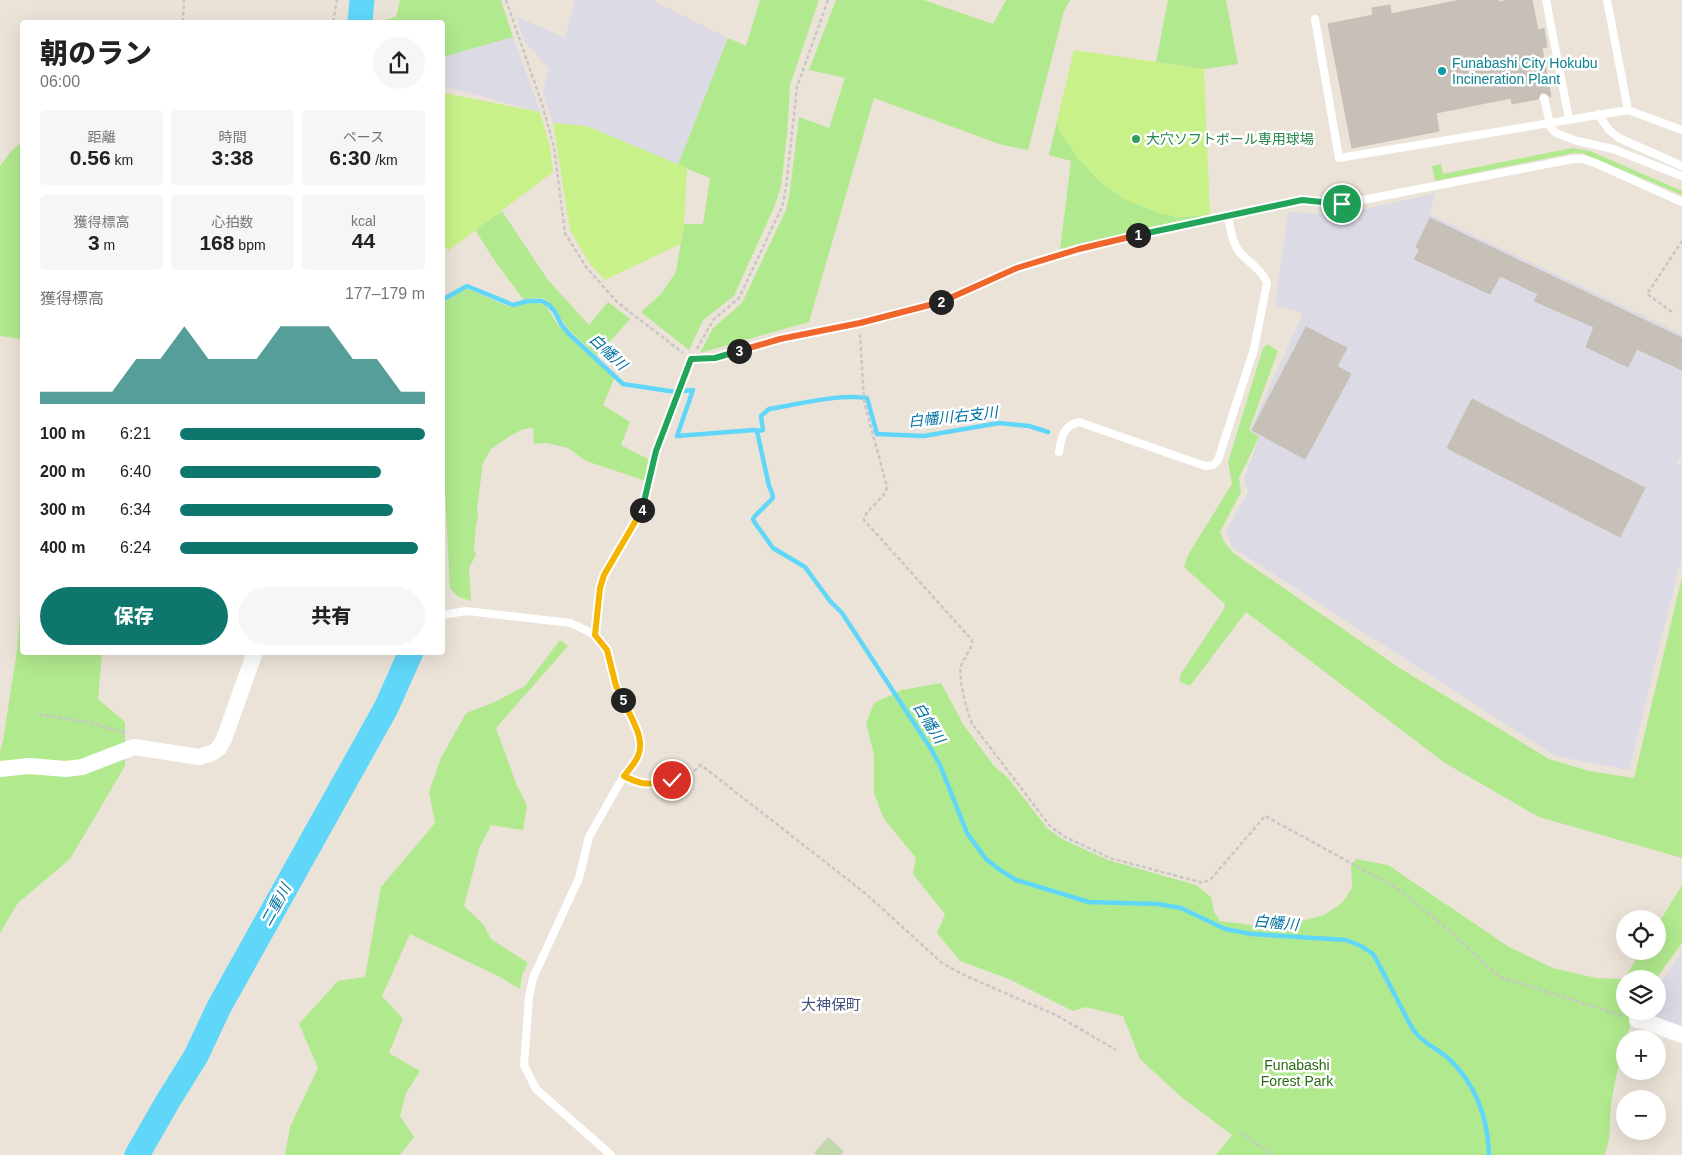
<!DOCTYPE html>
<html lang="ja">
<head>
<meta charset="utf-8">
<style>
	:root { --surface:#fff; --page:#f6f6f6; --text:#222; --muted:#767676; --accent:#0f766e }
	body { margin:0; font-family:Arial,"Noto Sans JP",sans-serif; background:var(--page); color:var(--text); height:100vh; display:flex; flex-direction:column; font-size:19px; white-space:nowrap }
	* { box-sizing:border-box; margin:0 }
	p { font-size:16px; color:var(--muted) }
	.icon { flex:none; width:28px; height:28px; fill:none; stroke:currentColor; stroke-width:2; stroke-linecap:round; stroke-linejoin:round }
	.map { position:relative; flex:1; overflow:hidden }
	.sheet { position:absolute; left:20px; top:20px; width:425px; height:635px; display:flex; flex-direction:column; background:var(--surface); border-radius:5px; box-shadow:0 5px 20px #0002 }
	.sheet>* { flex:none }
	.buttons { position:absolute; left:1616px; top:910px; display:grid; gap:10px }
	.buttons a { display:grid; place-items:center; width:50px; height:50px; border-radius:50%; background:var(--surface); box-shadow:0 5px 20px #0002; font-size:25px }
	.pin { position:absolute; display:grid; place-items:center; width:42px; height:42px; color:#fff; margin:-21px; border:2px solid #fff; border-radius:50%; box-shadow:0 1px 5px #0007 }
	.km { position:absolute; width:25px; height:25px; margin:-12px; border-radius:50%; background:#222; color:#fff; font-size:14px; line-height:25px; text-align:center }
	.round { display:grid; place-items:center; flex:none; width:52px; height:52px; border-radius:26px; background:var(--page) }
	.summary { display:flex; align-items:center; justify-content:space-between; height:85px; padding:0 20px }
	h1 { font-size:28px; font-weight:800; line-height:38px }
	.stats { display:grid; grid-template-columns:repeat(3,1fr); gap:8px; height:85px; padding:5px 20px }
	.stats div { display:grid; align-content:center; border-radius:5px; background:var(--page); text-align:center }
	.stats b { font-size:21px; font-weight:800 }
	.stats small { font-size:14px; font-weight:400 }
	.stats p { font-size:14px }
	.chart { height:140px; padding:10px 20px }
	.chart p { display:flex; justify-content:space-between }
	.chart svg { width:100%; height:90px; margin-top:5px; fill:var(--accent); opacity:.7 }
	.primary-button { display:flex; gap:10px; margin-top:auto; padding:10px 20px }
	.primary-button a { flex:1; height:58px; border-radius:30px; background:var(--accent); color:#fff; font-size:20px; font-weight:800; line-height:58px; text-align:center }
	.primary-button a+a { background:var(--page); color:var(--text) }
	ul { padding:0 20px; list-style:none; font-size:16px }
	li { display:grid; grid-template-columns:80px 60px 1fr; align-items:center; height:38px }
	li i { height:12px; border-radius:6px; background:var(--accent) }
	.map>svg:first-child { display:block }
	.industrial { fill:#dcdae4 }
	.green { fill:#b1e98e }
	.cemetery { fill:#c4d8ad }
	.pitch { fill:#c9f189 }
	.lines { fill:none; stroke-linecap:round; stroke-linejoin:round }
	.stream { stroke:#60d7f9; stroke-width:4.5 }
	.river { stroke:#60d7f9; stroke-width:25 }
	.building { fill:#c7c0b8; stroke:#c7bfb2 }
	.path { stroke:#c7c7c7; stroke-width:2.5; stroke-dasharray:4 2.5; stroke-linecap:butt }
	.service { stroke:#fff; stroke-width:8 }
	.minor { stroke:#fff; stroke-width:16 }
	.split-1-casing { stroke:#fff; stroke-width:10 }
	.split-2-casing { stroke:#fff; stroke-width:10 }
	.split-3-casing { stroke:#fff; stroke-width:10 }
	.split-4-casing { stroke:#fff; stroke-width:10 }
	.split-5-casing { stroke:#fff; stroke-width:10 }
	.split-6-casing { stroke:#fff; stroke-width:10 }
	.split-1 { stroke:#22a559; stroke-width:6 }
	.split-2 { stroke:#f0652b; stroke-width:6 }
	.split-3 { stroke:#f0652b; stroke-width:6 }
	.split-4 { stroke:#22a559; stroke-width:6 }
	.split-5 { stroke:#f5b400; stroke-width:6 }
	.split-6 { stroke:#f5b400; stroke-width:6 }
	.culture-dot { fill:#0f9aa8; stroke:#fff; stroke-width:2 }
	.leisure-dot { fill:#2e9e5b; stroke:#fff; stroke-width:2 }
	.labels { text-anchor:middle; stroke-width:5; stroke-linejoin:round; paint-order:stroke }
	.culture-label { font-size:14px; fill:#0d838f; stroke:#fff; text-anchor:start }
	.leisure-label { font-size:14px; fill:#27864d; stroke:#fff; text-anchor:start }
	.park-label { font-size:14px; fill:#286b13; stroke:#fff }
	.water-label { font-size:15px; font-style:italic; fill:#0172a3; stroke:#fff }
	.neighbourhood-label { font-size:15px; fill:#45517c; stroke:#fff }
</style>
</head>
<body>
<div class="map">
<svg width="1682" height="1155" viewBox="0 0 1682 1155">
	<rect width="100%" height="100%" fill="#ece3d8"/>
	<path class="industrial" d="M575,0H652L728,38L678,165L587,126L553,123L543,92L549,69L524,41L516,16L565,38Z
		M513,37L540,112L443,86L442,57Z
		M1436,193L1429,214L1682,334V455L1676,464L1682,466V555L1629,770L1555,756L1232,547L1226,531L1248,493L1244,478L1260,437L1250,430L1303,313L1275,306L1288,212L1339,215Z
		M1682,952V1026L1640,1013L1658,1011V987Z"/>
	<path class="green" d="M400,0H501L513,37L443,57L442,22H384V20L396,17Z
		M760,0H819L790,85L787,136L781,186L775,205L734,296L703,320L689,350L641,312L661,294L676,272L684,224H703L710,178L678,165L728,38L746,46Z
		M836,0H924L993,24L1006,0H1070L1064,11L1028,150L999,144L874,98L809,322L700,353L713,328L742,303L786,210L790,191L799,117L829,128L845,78L809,70Z
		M1168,0H1226L1238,64L1204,69L1156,62Z
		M1057,121L1061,133L1098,180L1126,200L1177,217L1210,215L1060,249L1071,161L1049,155Z
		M22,142V339L0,336V166L11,151Z
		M1572,148L1590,151L1682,191V195L1582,153H1573L1435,181L1432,166L1441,164L1443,174Z
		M502,211L548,280L589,325L608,302L630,319L597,356L570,331L549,302L543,298L523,299L497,264L475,230Z
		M468,289L507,306L513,307L536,302L546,306L558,325L614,379L603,405L630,422L621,445L648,459L646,481L586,461L568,448L547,443L534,444L533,428L523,429L510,436L491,449L483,463L477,508L478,518L476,525L474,549L476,555L469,568L471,601L459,597L450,589L442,432V304L463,290Z
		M1268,344L1278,351L1249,430L1259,437L1239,478L1241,492L1220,532L1225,543L1233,553L1398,667L1549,759L1589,771L1634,778L1682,577V858L1539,817L1445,763L1246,612L1190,686L1180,682V675L1224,609L1225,604L1184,567L1188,555L1232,484L1228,462L1263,348Z
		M22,591V652L102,653L98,699L125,722V766L70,859L18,903L0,933V751L3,741L17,650Z
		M560,640L568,646L496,728L516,783L527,806L523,830L491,825L479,849L464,906L483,924L491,939L528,963L522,975L520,989L498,976L410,934L382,996L403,1019L389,1053L420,1071L406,1093L400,1116L414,1137L400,1155H285L290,1127L318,1068L299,1024L338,981L365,977L381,887L435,823L429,792L441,758L466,713L495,702L525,686Z
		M941,683L963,724L994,766L1008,778L1047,828L1062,839L1108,860L1196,885L1211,897L1214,912L1220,921L1276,928L1324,915L1342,903L1352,888L1351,866L1356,859L1388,865L1509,947L1553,968L1596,978L1624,979L1641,951H1658V924L1682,885V943L1656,979H1625V1011H1636C1624,1040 1616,1073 1611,1105C1609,1122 1612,1139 1604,1155H1216L1232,1135L1180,1096L1140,1059L1123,1016L1085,1007L1073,1011L1009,979L960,961L937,933L945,914L913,874L916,858L884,819L874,793V755L866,723L874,703L902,690Z"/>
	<path class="cemetery" d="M828,1137L844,1151L841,1155H817L814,1153Z"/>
	<path class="pitch" d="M1074,50L1204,69L1210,215L1177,217L1159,213L1126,200L1098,180L1077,157L1061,133L1057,121Z
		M443,93L540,112L550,147L553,172L449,250L442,247Z
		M553,123L587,126L687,168L684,224L680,244L605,280L589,263L570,230Z"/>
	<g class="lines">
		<path class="stream" d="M442,300L467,286L513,305L528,301H542L549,305L555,312L561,324L568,333L623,384L676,392L693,390L677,436L754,430L757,431L769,486L772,493L773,498L755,516L753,519L755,523L773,548L805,567L830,601L842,613L931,749L940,765L967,833L986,859L1000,870L1016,880L1089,902L1158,904L1181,908L1225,929L1252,934L1346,940L1361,946L1373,954C1383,971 1391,988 1400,1005C1405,1014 1409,1024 1415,1032C1424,1044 1438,1049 1448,1058C1476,1084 1488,1119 1489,1155
			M757,431L763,430L761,416L769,409C801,404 835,394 867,398L877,434L924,436L999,423L1029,426L1048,432"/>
		<path class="river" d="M360,22L362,0
			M137,1155L168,1101L196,1056L219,1007L386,708L411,652"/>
	</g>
	<path class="building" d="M1461,0H1498L1499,2L1510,0H1532L1538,30L1544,28L1547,47L1542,48L1551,97L1543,92L1540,94L1538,99L1512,104L1511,98L1436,113L1439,131L1352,148L1328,24L1373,15L1372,8L1390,5L1391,14Z
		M1430,218L1682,338V370L1637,349L1628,367L1586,347L1594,327L1534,301L1538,294L1500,276L1490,294L1414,259L1420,250L1416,247Z
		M1306,327L1347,348L1337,366L1351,374L1305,459L1252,430Z
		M1472,399L1645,488L1620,537L1447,448Z"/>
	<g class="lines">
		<path class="path" d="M506,0L542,104L554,147L565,233L586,267L617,302L683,353
			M183,22L184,0
			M333,22L337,0
			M1672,312L1647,294L1682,241
			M860,334L864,401L887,487C884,500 865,509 864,520L972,640C972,650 964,657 961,666C958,678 967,714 973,725L1050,826L1065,837L1110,858L1203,883L1211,879L1265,816L1395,887L1441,923L1498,976L1623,1016
			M697,349L713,320L739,298L782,207L786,188L797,87L828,0
			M39,714L66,719L89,722L125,733
			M632,780C645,788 671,782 684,777C690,775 696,769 701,765L865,893L942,963L966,976L1058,1016L1116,1050
			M1241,1133L1273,1155"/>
		<path class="service" d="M1546,0L1569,119
			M1607,0L1628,110
			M1315,19L1339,158L1628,110L1682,130
			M1544,98L1551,128L1556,133L1577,141L1613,149L1682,176
			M1598,114L1609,130L1619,138L1682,166
			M1059,452C1061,439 1063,425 1079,422L1205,466L1213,465L1218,460L1254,349L1267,283C1262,269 1247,262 1238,250C1232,241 1230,228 1228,216
			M442,615L466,611L571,623L595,635L607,650L616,686L639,736L641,744L638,756L619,784L589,837L579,878L533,978L529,997L524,1065L536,1089L611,1155
			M595,635L600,588L604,575L644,507L656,451L691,359L715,358L780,339L860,323L941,302L1017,268L1114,241L1301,200L1342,204L1573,159H1583L1595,163L1682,202"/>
		<path class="minor" d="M0,769L29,766L66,769L82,767L134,747L199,757L212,753L219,748L224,739L255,652
			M1637,1020L1647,1022L1682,1035"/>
	</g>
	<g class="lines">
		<defs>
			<path id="split-1" d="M1138,235L1302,200L1342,204"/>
			<path id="split-2" d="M941,302L1017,268L1079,249L1138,235"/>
			<path id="split-3" d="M739,351L780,339L860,323L941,302"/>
			<path id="split-4" d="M642,510L656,451L691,359L715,358L739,351"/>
			<path id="split-5" d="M623,700L616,686L607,650L595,635L600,588L604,575L642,510"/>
			<path id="split-6" d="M623,700C630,717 646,738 638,756C635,763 629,770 624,776C645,787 650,784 672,780"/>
		</defs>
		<use href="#split-1" class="split-1-casing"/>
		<use href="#split-2" class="split-2-casing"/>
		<use href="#split-3" class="split-3-casing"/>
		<use href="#split-4" class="split-4-casing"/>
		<use href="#split-5" class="split-5-casing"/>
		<use href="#split-6" class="split-6-casing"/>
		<use href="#split-1" class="split-1"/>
		<use href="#split-2" class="split-2"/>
		<use href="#split-3" class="split-3"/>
		<use href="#split-4" class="split-4"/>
		<use href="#split-5" class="split-5"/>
		<use href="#split-6" class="split-6"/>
	</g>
	<circle class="culture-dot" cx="1442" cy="71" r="5"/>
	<circle class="leisure-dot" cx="1136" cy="139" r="5"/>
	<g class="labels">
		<g class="culture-label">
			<text x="1452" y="68">Funabashi City Hokubu<tspan x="1452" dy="16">Incineration Plant</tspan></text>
		</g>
		<g class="leisure-label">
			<text x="1146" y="144">大穴ソフトボール専用球場</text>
		</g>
		<g class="park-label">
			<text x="1297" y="1070">Funabashi<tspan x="1297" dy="16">Forest Park</tspan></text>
		</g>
		<g class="water-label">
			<text transform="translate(608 352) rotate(43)" y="5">白幡川</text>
			<text transform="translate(953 417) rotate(-6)" y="5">白幡川右支川</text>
			<text transform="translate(929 723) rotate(58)" y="5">白幡川</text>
			<text transform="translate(276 905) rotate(-61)" y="5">二重川</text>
			<text transform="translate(1276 923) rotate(5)" y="5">白幡川</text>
		</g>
		<g class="neighbourhood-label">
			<text x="831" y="1010">大神保町</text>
		</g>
	</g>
</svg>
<div class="buttons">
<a><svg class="icon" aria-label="locate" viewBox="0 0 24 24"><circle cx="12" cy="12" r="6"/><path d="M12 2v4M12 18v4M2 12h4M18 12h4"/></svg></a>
<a><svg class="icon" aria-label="layers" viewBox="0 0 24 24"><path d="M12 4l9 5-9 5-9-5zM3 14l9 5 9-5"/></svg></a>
<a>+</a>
<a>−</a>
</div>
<div class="pin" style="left:1342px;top:204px;background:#1e9e55"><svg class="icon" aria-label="arrive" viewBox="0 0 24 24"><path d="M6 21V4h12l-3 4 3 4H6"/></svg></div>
<div class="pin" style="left:672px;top:780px;background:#d93025"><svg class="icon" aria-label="check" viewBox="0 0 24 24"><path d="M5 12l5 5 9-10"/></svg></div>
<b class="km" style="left:1138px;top:235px">1</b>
<b class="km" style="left:941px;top:302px">2</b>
<b class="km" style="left:739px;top:351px">3</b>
<b class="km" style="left:642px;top:510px">4</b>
<b class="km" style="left:623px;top:700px">5</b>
<section class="sheet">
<div class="summary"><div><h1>朝のラン</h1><p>06:00</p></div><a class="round"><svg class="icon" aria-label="share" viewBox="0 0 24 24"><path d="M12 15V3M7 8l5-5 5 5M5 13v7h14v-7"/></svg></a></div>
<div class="stats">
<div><p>距離</p><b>0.56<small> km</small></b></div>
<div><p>時間</p><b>3:38</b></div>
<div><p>ペース</p><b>6:30<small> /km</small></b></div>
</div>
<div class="stats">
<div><p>獲得標高</p><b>3<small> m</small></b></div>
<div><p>心拍数</p><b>168<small> bpm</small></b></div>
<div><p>kcal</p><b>44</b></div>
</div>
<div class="chart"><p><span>獲得標高</span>177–179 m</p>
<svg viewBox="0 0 160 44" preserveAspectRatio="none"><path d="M0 44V38L10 38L20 38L30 38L40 22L50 22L60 6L70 22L80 22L90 22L100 6L110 6L120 6L130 22L140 22L150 38L160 38V44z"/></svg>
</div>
<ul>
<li><b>100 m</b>6:21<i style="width:100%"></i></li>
<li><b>200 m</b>6:40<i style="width:82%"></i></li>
<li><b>300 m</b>6:34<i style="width:87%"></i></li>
<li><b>400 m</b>6:24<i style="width:97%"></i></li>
</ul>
<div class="primary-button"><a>保存</a><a>共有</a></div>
</section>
</div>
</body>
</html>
